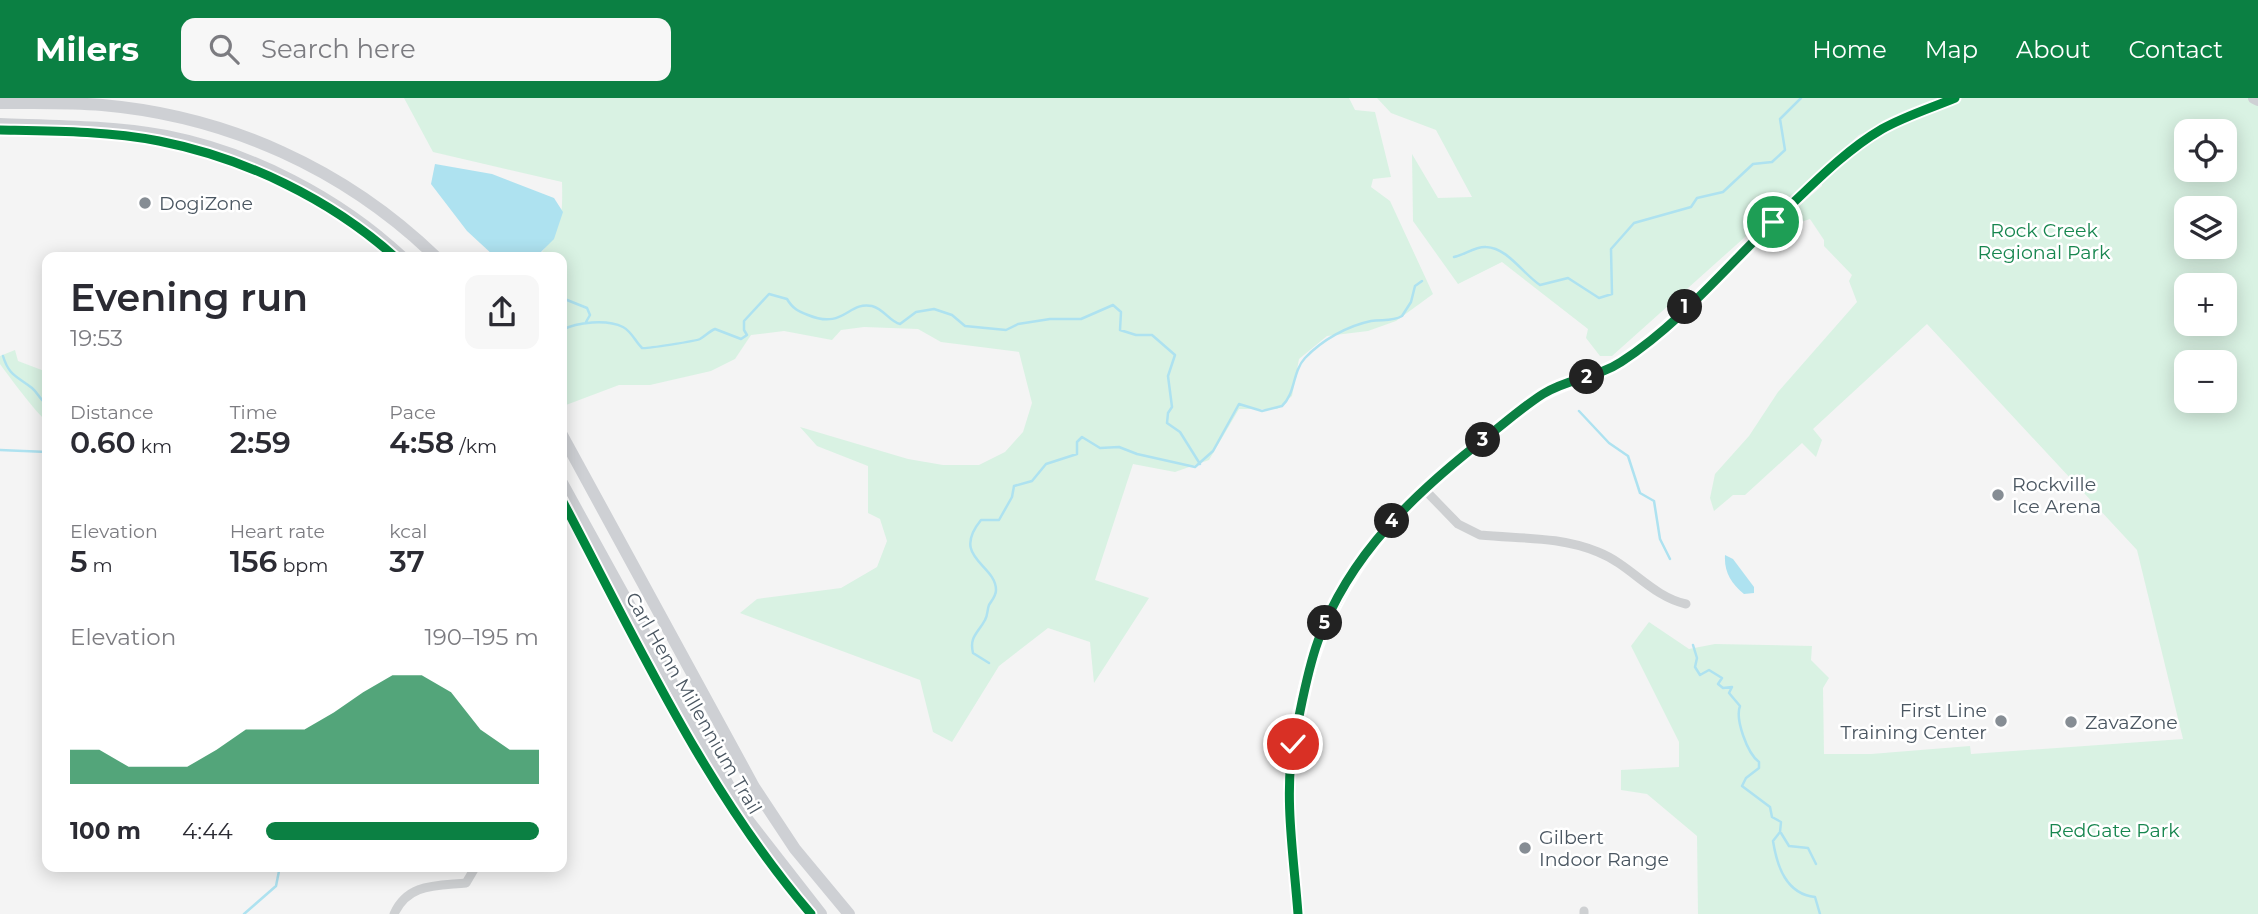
<!DOCTYPE html>
<html lang="en">
<head>
<meta charset="utf-8">
<style>
	:root { --surface:#fff; --page:#f7f7f7; --text:#2b2b33; --muted:#7c7c81; --accent:#0b8043 }
	body { margin:0; font-family:Montserrat,sans-serif; background:var(--page); color:var(--text); height:100vh; display:flex; flex-direction:column; font-size:26px; white-space:nowrap }
	* { box-sizing:border-box; margin:0 }
	p { font-size:23px; color:var(--muted) }
	.icon { flex:none; width:38px; height:38px; fill:none; stroke:currentColor; stroke-width:2; stroke-linecap:round; stroke-linejoin:round }
	.map { position:relative; flex:1; overflow:hidden }
	.panel { position:absolute; left:42px; top:154px; width:525px; height:620px; display:flex; flex-direction:column; background:var(--surface); border-radius:14px; box-shadow:0 4px 18px #0003 }
	.panel>* { flex:none }
	.fabs { position:absolute; left:2174px; top:21px; display:grid; gap:14px }
	.fabs a { display:grid; place-items:center; width:63px; height:63px; border-radius:14px; background:var(--surface); box-shadow:0 4px 18px #0003; font-size:35px }
	.pin { position:absolute; display:grid; place-items:center; width:60px; height:60px; color:#fff; margin:-30px; border:4px solid #fff; border-radius:50%; box-shadow:0 2px 7px #0007 }
	.km { position:absolute; width:35px; height:35px; margin:-18px; border-radius:50%; background:#222; color:#fff; font-size:19px; line-height:35px; text-align:center }
	.round { display:grid; place-items:center; flex:none; width:74px; height:74px; border-radius:14px; background:var(--page) }
	.headline { display:flex; align-items:center; justify-content:space-between; height:119px; padding:0 28px }
	h1 { font-size:38px; font-weight:600; line-height:52px }
	.stats { display:grid; grid-template-columns:repeat(3,1fr); gap:10px; height:119px; padding:7px 28px }
	.stats div { display:grid; align-content:center }
	.stats b { font-size:30px; font-weight:600 }
	.stats small { font-size:19px; font-weight:400 }
	.stats p { font-size:19px }
	.chart { height:196px; padding:14px 28px }
	.chart p { display:flex; justify-content:space-between }
	.chart svg { width:100%; height:126px; margin-top:7px; fill:var(--accent); opacity:.7 }
	ul { padding:0 28px; list-style:none; font-size:23px }
	li { display:grid; grid-template-columns:112px 84px 1fr; align-items:center; height:52px }
	li i { height:18px; border-radius:9px; background:var(--accent) }
	header { display:flex; align-items:center; gap:42px; box-sizing:border-box; height:98px; padding:0 35px; background:var(--accent); color:#fff }
	header strong { font-size:33px }
	nav { display:flex; gap:38px; margin-inline-start:auto; font-size:24px }
	.search { width:490px; height:63px; background:var(--page); display:flex; align-items:center; gap:18px; box-sizing:border-box; padding:0 24px; border-radius:14px; color:var(--muted); font-size:26px }
	.map>svg:first-child { display:block }
	.green { fill:#d9f2e3; fill-rule:evenodd }
	.water { fill:#aee2f0 }
	.lines { fill:none; stroke-linecap:round; stroke-linejoin:round }
	.stream { stroke:#aee2f0; stroke-width:2.5 }
	.street { stroke:#ced0d2; stroke-width:9 }
	.secondary { stroke:#ced0d4; stroke-width:12 }
	.cycleway-casing { stroke:#fff; stroke-width:13 }
	.cycleway { stroke:#00873e; stroke-width:9 }
	.route-casing { stroke:#fff; stroke-width:14 }
	.route { stroke:#0b8043; stroke-width:9 }
	.poi-dot { fill:#868d94; stroke:#fff; stroke-width:2.5 }
	.labels { text-anchor:middle; stroke-width:5; stroke-linejoin:round; paint-order:stroke }
	.poi-label { font-size:19px; fill:#4a5661; stroke:#fff; text-anchor:start }
	.park-label { font-size:19px; fill:#17864f; stroke:#fff }
	.street-label { font-size:19px; fill:#4a5661; stroke:#fff }
</style>
</head>
<body>
<header>
<strong>Milers</strong>
<div class="search"><svg class="icon" aria-label="search" viewBox="0 0 24 24"><circle cx="10" cy="10" r="6"/><path d="M15 15l6 6"/></svg>Search here</div>
<nav><a>Home</a><a>Map</a><a>About</a><a>Contact</a></nav>
</header>
<div class="map">
<svg width="2258" height="816" viewBox="0 0 2258 816">
	<rect width="100%" height="100%" fill="#f4f4f4"/>
	<path class="green" d="M404,0H1349L1355,12L1375,14L1391,79L1373,81L1371,89L1390,103L1433,196L1396,223L1368,233L1327,238L1299,261L1292,298L1277,311H1239L1209,362L1175,374L1133,366L1095,482L1149,500L1094,585L1090,544L1048,530L999,568L952,644L933,634L920,582L740,515L757,501L841,490L877,469L887,443L880,421L868,415V368L817,348L800,329L908,361L943,367H979L1005,354L1023,334L1032,305L1019,254L941,244L918,231L864,229L841,232L832,242L784,233L751,237L735,261L711,273L650,287H619L566,307L562,299V159H538C561,130 563,122 562,84L433,54Z
		M1377,0H1942L1859,37L1612,258H1600L1586,240L1588,231L1502,164L1458,186L1413,123L1412,56L1438,100L1472,99L1436,32L1391,15Z
		M1961,0H2250L2258,5V816H1698L1697,738L1647,696L1621,692V672L1679,669V644L1631,548L1649,524L1689,551L1715,546L1812,548L1811,562L1829,580L1823,590L1824,656H1871L1970,648L1971,656L2183,641L2137,452L1927,226L1813,331L1822,342L1816,359L1802,345L1745,397H1733L1714,413L1710,400L1715,376L1749,338L1778,294L1857,204L1849,183L1852,177L1824,148V142L1810,121L1801,124L1793,113L1822,88V80C1865,45 1910,21 1961,0ZM2186,33H2224V72H2186ZM2186,110H2224V149H2186ZM2186,187H2224V226H2186ZM2186,264H2224V303H2186Z
		M15,252L18,263L47,274V323C41,321 7,276 0,266V258Z"/>
	<path class="water" d="M435,66L492,76L554,100L563,114L554,141L536,159L493,157L467,133L431,86Z
		M1725,457L1733,461L1754,489V495L1744,496C1731,485 1724,474 1725,457Z"/>
	<g class="lines">
		<path class="stream" d="M1454,159C1464,157 1476,148 1486,149C1508,150 1522,175 1540,187L1568,180L1599,200L1612,196L1611,151L1634,125L1691,109L1697,100L1723,94L1753,66L1772,64L1785,52L1780,21L1801,0
			M562,200L587,210L590,217L586,224
			M562,232C577,224 607,221 623,229C632,234 635,243 642,250C646,251 696,243 700,241C705,238 710,233 715,231L741,241L747,237L744,232V223L769,196L787,201C793,211 798,213 808,217C844,232 848,203 872,208C884,211 890,224 900,226L916,214L934,211L952,217L965,228L1006,232L1018,226L1050,221H1081L1113,207L1121,214L1120,232L1136,237H1152L1175,257L1168,278L1172,309L1168,315L1167,325L1180,334L1200,366
			M3,258C9,278 17,278 32,290C38,295 40,302 47,306
			M1579,313L1609,345L1628,358L1640,395L1654,403L1660,441L1670,461
			M0,352L47,354
			M1693,547L1697,560L1695,569L1700,577L1709,572L1722,580L1718,586L1723,590L1732,589L1729,595L1740,608C1735,621 1747,655 1759,664V670L1746,680L1742,688L1770,709L1772,719L1781,724L1780,734L1773,743C1777,768 1786,796 1815,799L1820,816
			M989,565L973,555C969,539 978,535 985,522C988,517 987,512 989,507C992,502 996,498 996,492C996,466 950,460 981,422H999L1012,399L1014,388L1032,383L1046,366L1077,356V344L1082,339L1100,350L1119,349L1137,356L1195,369L1213,353L1239,306L1262,313L1282,308C1296,295 1292,274 1305,260C1322,242 1347,228 1371,223C1382,221 1392,224 1402,218L1411,204L1415,188L1422,183
			M1781,735L1789,748L1808,750L1816,766
			M244,816L276,788L279,773L287,768"/>
		<path class="street" d="M1424,391L1458,426L1480,437C1521,441 1559,438 1598,454C1631,467 1651,498 1686,506
			M394,816C408,785 436,788 466,785L476,768
			M1584,816V813"/>
		<path class="secondary" d="M2254,0L2258,2
			M0,5C34,5 68,4 102,7C228,18 345,71 436,159
			M0,26C55,28 111,28 166,38C252,55 339,100 402,159
			M562,337L754,689L795,751L849,816
			M562,385L747,721L821,816
			M1298,816C1294,761 1284,700 1293,646C1319,479 1400,399 1532,304C1554,288 1575,285 1599,275C1621,266 1642,249 1660,234C1705,194 1747,149 1791,107C1819,80 1848,51 1882,31C1905,18 1931,10 1955,0"/>
		<defs>
			<path id="cycleway" d="M0,32C53,33 107,33 159,43C245,60 330,101 395,159
				M562,402C637,544 706,694 811,816
				M1298,816C1294,761 1284,700 1293,646C1319,479 1400,399 1532,304C1554,288 1575,285 1599,275C1621,266 1642,249 1660,234C1705,194 1747,149 1791,107C1819,80 1848,51 1882,31C1905,18 1931,10 1955,0"/>
		</defs>
		<use href="#cycleway" class="cycleway-casing"/>
		<use href="#cycleway" class="cycleway"/>
	</g>
	<g class="lines">
		<defs>
			<path id="route" d="M1293,646C1301,612 1306,576 1318,543C1349,456 1417,393 1488,338C1506,324 1524,308 1543,296C1568,280 1597,280 1621,264C1678,227 1725,171 1773,124"/>
		</defs>
		<use href="#route" class="route-casing"/>
		<use href="#route" class="route"/>
	</g>
	<g class="poi-dot">
		<circle cx="145" cy="105" r="7"/>
		<circle cx="1998" cy="397" r="7"/>
		<circle cx="2001" cy="623" r="7"/>
		<circle cx="2071" cy="624" r="7"/>
		<circle cx="1525" cy="750" r="7"/>
	</g>
	<g class="labels">
		<g class="poi-label">
			<text x="159" y="112">DogiZone</text>
			<text x="2012" y="393">Rockville<tspan x="2012" dy="22">Ice Arena</tspan></text>
			<text x="1987" y="619" text-anchor="end">First Line<tspan x="1987" dy="22">Training Center</tspan></text>
			<text x="2085" y="631">ZavaZone</text>
			<text x="1539" y="746">Gilbert<tspan x="1539" dy="22">Indoor Range</tspan></text>
		</g>
		<g class="park-label">
			<text x="2044" y="139">Rock Creek<tspan x="2044" dy="22">Regional Park</tspan></text>
			<text x="2114" y="739">RedGate Park</text>
		</g>
		<g class="street-label">
			<text transform="translate(694 605) rotate(60)" y="7">Carl Henn Millennium Trail</text>
		</g>
	</g>
</svg>
<div class="fabs">
<a><svg class="icon" aria-label="locate" viewBox="0 0 24 24"><circle cx="12" cy="12" r="6"/><path d="M12 2v4M12 18v4M2 12h4M18 12h4"/></svg></a>
<a><svg class="icon" aria-label="layers" viewBox="0 0 24 24"><path d="M12 4l9 5-9 5-9-5zM3 14l9 5 9-5"/></svg></a>
<a>+</a>
<a>−</a>
</div>
<div class="pin" style="left:1773px;top:124px;background:#1e9e55"><svg class="icon" aria-label="arrive" viewBox="0 0 24 24"><path d="M6 21V4h12l-3 4 3 4H6"/></svg></div>
<div class="pin" style="left:1293px;top:646px;background:#d93025"><svg class="icon" aria-label="check" viewBox="0 0 24 24"><path d="M5 12l5 5 9-10"/></svg></div>
<b class="km" style="left:1685px;top:209px">1</b>
<b class="km" style="left:1587px;top:279px">2</b>
<b class="km" style="left:1483px;top:342px">3</b>
<b class="km" style="left:1392px;top:423px">4</b>
<b class="km" style="left:1325px;top:525px">5</b>
<section class="panel">
<div class="headline"><div><h1>Evening run</h1><p>19:53</p></div><a class="round"><svg class="icon" aria-label="share" viewBox="0 0 24 24"><path d="M12 15V3M7 8l5-5 5 5M5 13v7h14v-7"/></svg></a></div>
<div class="stats">
<div><p>Distance</p><b>0.60<small> km</small></b></div>
<div><p>Time</p><b>2:59</b></div>
<div><p>Pace</p><b>4:58<small> /km</small></b></div>
</div>
<div class="stats">
<div><p>Elevation</p><b>5<small> m</small></b></div>
<div><p>Heart rate</p><b>156<small> bpm</small></b></div>
<div><p>kcal</p><b>37</b></div>
</div>
<div class="chart"><p><span>Elevation</span>190–195 m</p>
<svg viewBox="0 0 160 44" preserveAspectRatio="none"><path d="M0 44V32L10 32L20 38L30 38L40 38L50 32L60 25L70 25L80 25L90 19L100 12L110 6L120 6L130 12L140 25L150 32L160 32V44z"/></svg>
</div>
<ul>
<li><b>100 m</b>4:44<i style="width:100%"></i></li>
</ul>
</section>
</div>
</body>
</html>
